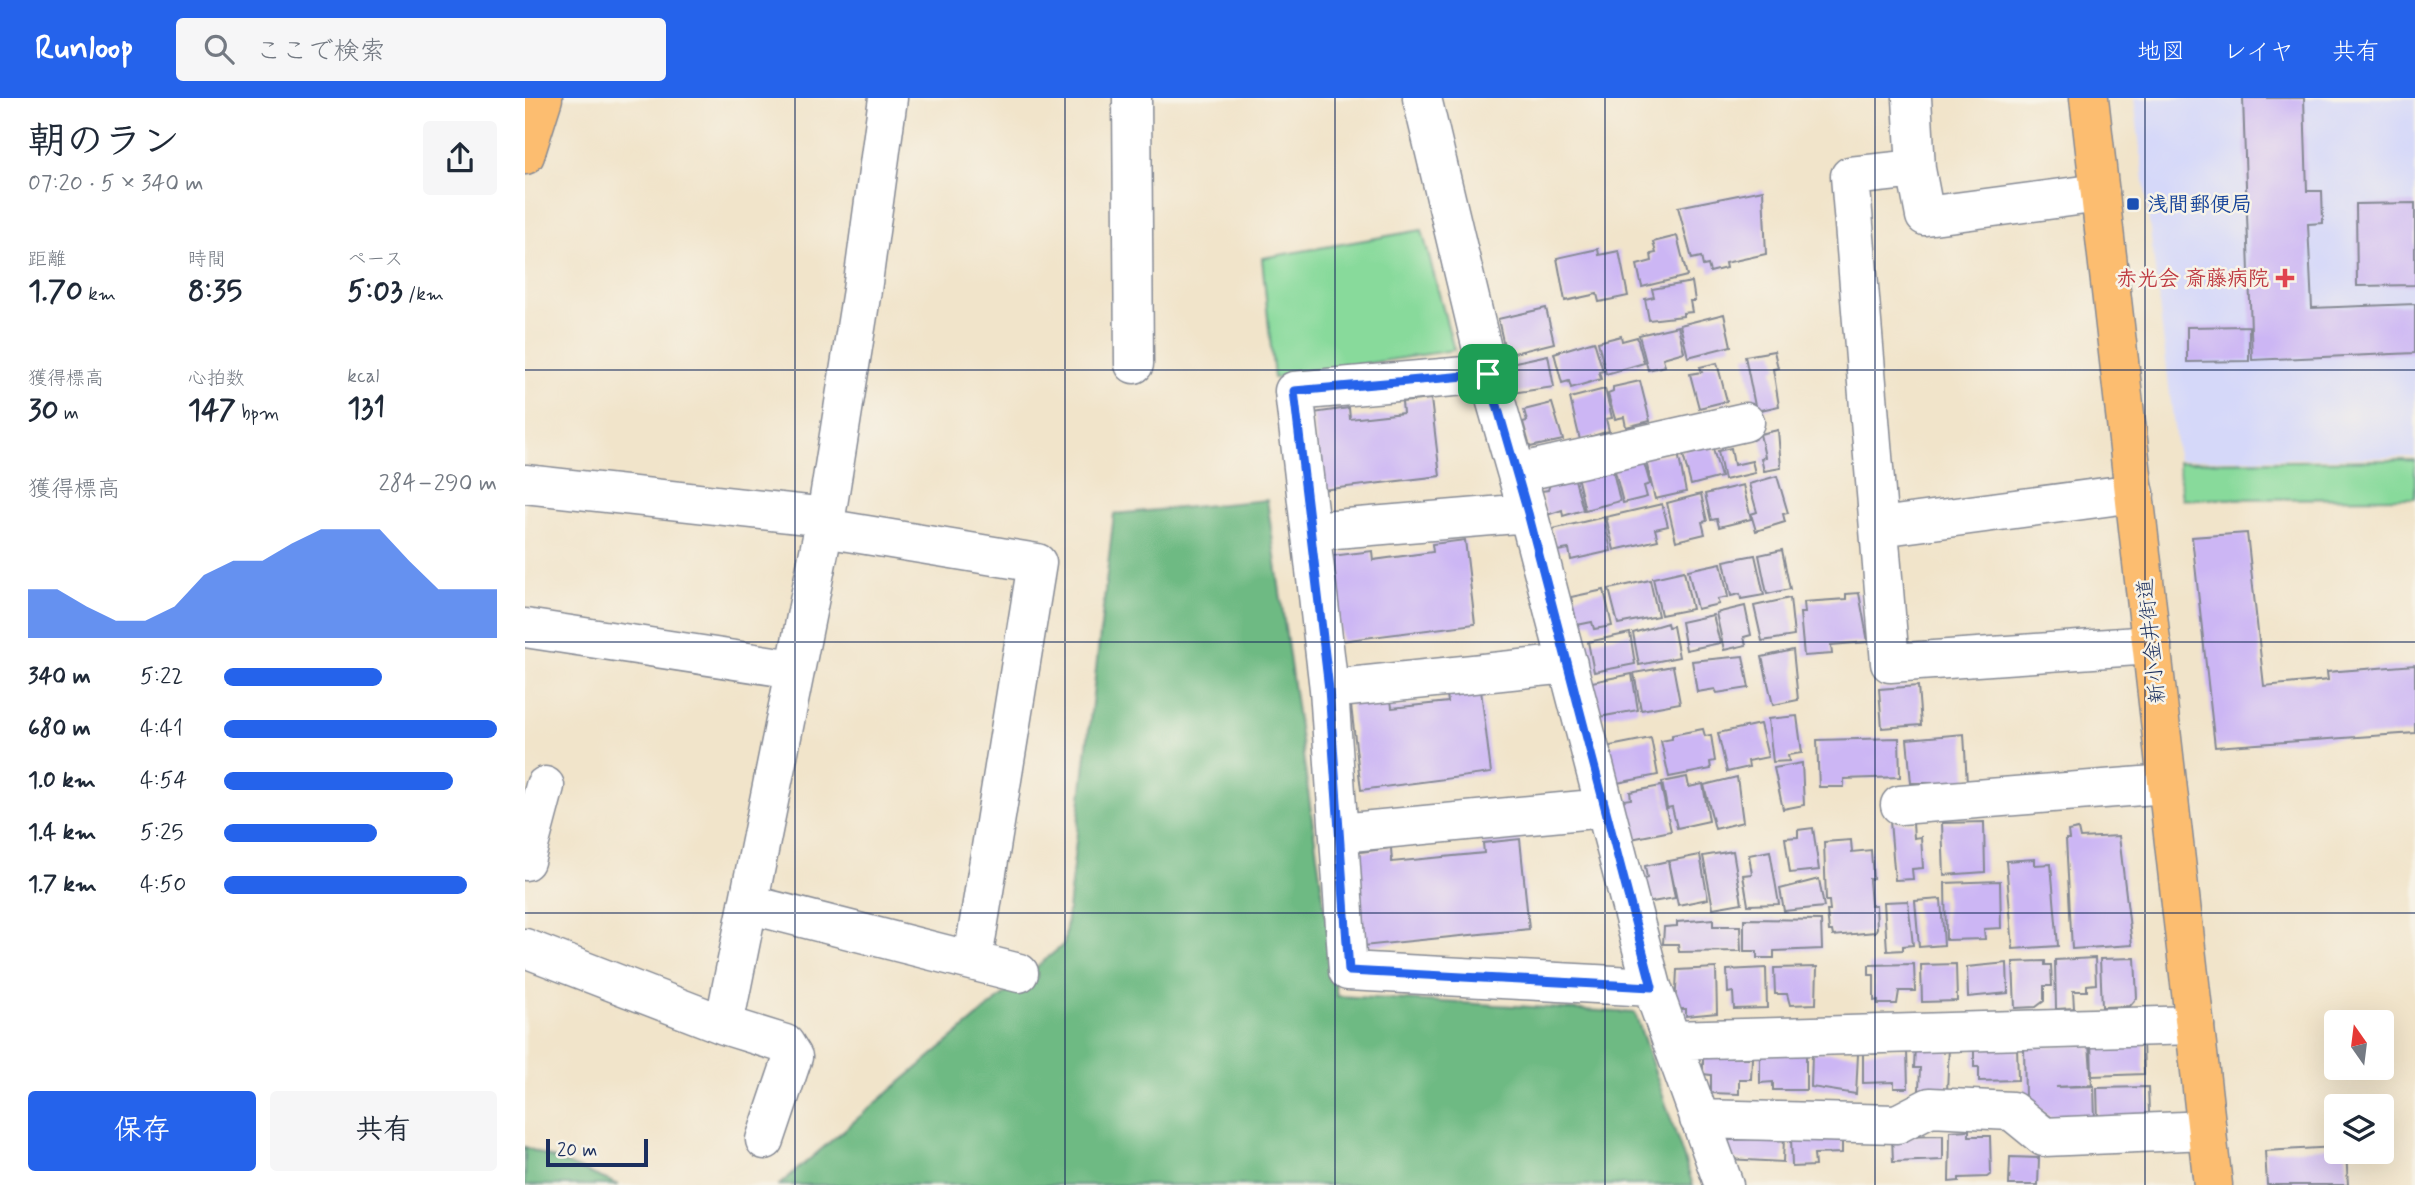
<!DOCTYPE html>
<html lang="ja">
<head>
<meta charset="utf-8">
<style>
	:root { --surface:#fff; --page:#f6f6f7; --text:#1f2937; --muted:#747a83; --accent:#2563eb }
	body { margin:0; font-family:Mynerve,"Klee One",sans-serif; background:var(--page); color:var(--text); height:100vh; display:flex; flex-direction:column; font-size:26px; white-space:nowrap }
	* { box-sizing:border-box; margin:0 }
	p { font-size:23px; color:var(--muted) }
	.icon { flex:none; width:38px; height:38px; fill:none; stroke:currentColor; stroke-width:2; stroke-linecap:round; stroke-linejoin:round }
	.map { position:relative; flex:1; overflow:hidden }
	.panel { display:flex; flex-direction:column; background:var(--surface); width:525px }
	.panel>* { flex:none }
	.needle { width:46px; rotate:346deg }
	.controls { position:absolute; left:1799px; top:912px; display:grid; gap:14px }
	.controls a { display:grid; place-items:center; width:70px; height:70px; border-radius:7px; background:var(--surface); box-shadow:0 7px 28px #0002; font-size:35px }
	.scale { position:absolute; left:21px; bottom:18px; width:102px; box-sizing:border-box; padding-left:7px; border:4px solid #1b2f5e; border-top:0; font-size:19px; line-height:24px; white-space:nowrap; color:#1b2f5e; -webkit-text-stroke:5px #f7f3e8; paint-order:stroke }
	.pin { position:absolute; display:grid; place-items:center; width:60px; height:60px; color:#fff; margin:-30px; border-radius:14px; box-shadow:0 4px 10px #0006 }
	.round { display:grid; place-items:center; flex:none; width:74px; height:74px; border-radius:7px; background:var(--page) }
	.head { display:flex; align-items:center; justify-content:space-between; height:119px; padding:0 28px }
	h1 { font-size:38px; font-weight:800; line-height:52px }
	.figures { display:grid; grid-template-columns:repeat(3,1fr); gap:10px; height:119px; padding:7px 28px }
	.figures div { display:grid; align-content:center }
	.figures b { font-size:30px; font-weight:800 }
	.figures small { font-size:19px; font-weight:400 }
	.figures p { font-size:19px }
	.chart { height:196px; padding:14px 28px }
	.chart p { display:flex; justify-content:space-between }
	.chart svg { width:100%; height:126px; margin-top:7px; fill:var(--accent); opacity:.7 }
	.cta { display:flex; gap:14px; margin-top:auto; padding:14px 28px }
	.cta a { flex:1; height:80px; border-radius:7px; background:var(--accent); color:#fff; font-size:28px; font-weight:800; line-height:80px; text-align:center }
	.cta a+a { background:var(--page); color:var(--text) }
	ul { padding:0 28px; list-style:none; font-size:23px }
	li { display:grid; grid-template-columns:112px 84px 1fr; align-items:center; height:52px }
	li i { height:18px; border-radius:9px; background:var(--accent) }
	header { display:flex; align-items:center; gap:42px; box-sizing:border-box; height:98px; padding:0 35px; background:var(--accent); color:#fff }
	header strong { font-size:33px }
	nav { display:flex; gap:38px; margin-inline-start:auto; font-size:24px }
	.search { width:490px; height:63px; background:var(--page); display:flex; align-items:center; gap:18px; box-sizing:border-box; padding:0 24px; border-radius:7px; color:var(--muted); font-size:26px }
	main { display:flex; flex:1; min-height:0 }
	.map>svg:first-child { display:block }
	.built { fill:#d5d8f9 }
	.green { fill:#88da9b; stroke:#52847c; stroke-width:2 }
	.forest { fill:#6eba83; stroke:#447470; stroke-width:2 }
	.building { fill:#ccb6f4 }
	.lines { fill:none; stroke-linecap:round; stroke-linejoin:round }
	.minor-casing { stroke:#868a94; stroke-width:41 }
	.major-casing { stroke:#868a94; stroke-width:41 }
	.minor { stroke:#fff; stroke-width:38 }
	.major { stroke:#fcbd6f; stroke-width:38 }
	.route-casing { stroke:#fff; stroke-width:14 }
	.route { stroke:#2563eb; stroke-width:9 }
	.grid { fill:none; stroke:#1b2f5e; stroke-width:2; stroke-opacity:0.55 }
	.transit-dot { fill:#1a4fb4; stroke:#f7f3e8; stroke-width:2.5 }
	.health-dot { fill:#e0444e; stroke:#f7f3e8; stroke-width:2.5 }
	.labels { text-anchor:middle; stroke-width:5; stroke-linejoin:round; paint-order:stroke }
	.transit-label { font-size:21px; font-weight:bold; fill:#164399; stroke:#f7f3e8; text-anchor:start }
	.health-label { font-size:21px; font-weight:bold; fill:#be3a42; stroke:#f7f3e8; text-anchor:end }
	.street-label { font-size:21px; fill:#1b2f5e; stroke:#f7f3e8 }
</style>
</head>
<body>
<header>
<strong>Runloop</strong>
<div class="search"><svg class="icon" aria-label="search" viewBox="0 0 24 24"><circle cx="10" cy="10" r="6"/><path d="M15 15l6 6"/></svg>ここで検索</div>
<nav><a>地図</a><a>レイヤ</a><a>共有</a></nav>
</header>
<main>
<section class="panel">
<div class="head"><div><h1>朝のラン</h1><p>07:20 · 5 × 340 m</p></div><a class="round"><svg class="icon" aria-label="share" viewBox="0 0 24 24"><path d="M12 15V3M7 8l5-5 5 5M5 13v7h14v-7"/></svg></a></div>
<div class="figures">
<div><p>距離</p><b>1.70<small> km</small></b></div>
<div><p>時間</p><b>8:35</b></div>
<div><p>ペース</p><b>5:03<small> /km</small></b></div>
</div>
<div class="figures">
<div><p>獲得標高</p><b>30<small> m</small></b></div>
<div><p>心拍数</p><b>147<small> bpm</small></b></div>
<div><p>kcal</p><b>131</b></div>
</div>
<div class="chart"><p><span>獲得標高</span>284–290 m</p>
<svg viewBox="0 0 160 44" preserveAspectRatio="none"><path d="M0 44V27L10 27L20 33L30 38L40 38L50 33L60 22L70 17L80 17L90 11L100 6L110 6L120 6L130 17L140 27L150 27L160 27V44z"/></svg>
</div>
<ul>
<li><b>340 m</b>5:22<i style="width:58%"></i></li>
<li><b>680 m</b>4:41<i style="width:100%"></i></li>
<li><b>1.0 km</b>4:54<i style="width:84%"></i></li>
<li><b>1.4 km</b>5:25<i style="width:56%"></i></li>
<li><b>1.7 km</b>4:50<i style="width:89%"></i></li>
</ul>
<div class="cta"><a>保存</a><a>共有</a></div>
</section>
<div class="map">
<svg width="1890" height="1087" viewBox="0 0 1890 1087">
	<rect width="100%" height="100%" fill="#f7f3e8"/>
	<filter id="ink" filterUnits="userSpaceOnUse"><feTurbulence type="fractalNoise" baseFrequency=".0143" numOctaves="2"/><feDisplacementMap in="SourceGraphic" scale="14" xChannelSelector="R" yChannelSelector="G"/><feConvolveMatrix kernelMatrix="1 2 1 2 8 2 1 2 1" color-interpolation-filters="sRGB"/></filter>
	<filter id="wash" filterUnits="userSpaceOnUse"><feTurbulence type="fractalNoise" baseFrequency=".00686" numOctaves="4" result="noise"/><feDisplacementMap in="SourceGraphic" scale="28" xChannelSelector="R" yChannelSelector="G"/><feGaussianBlur stdDeviation="1.57" result="paint"/><feColorMatrix in="noise" values="0 0 0 0 0 0 0 0 0 0 0 0 0 0 0 0 0 1.4 0 .05"/><feComposite in="paint" operator="in"/></filter>
	<g filter="url(#wash)">
		<rect width="100%" height="100%" fill="#f1e4ca"/>
		<path class="built" d="M1609,0H1890V359L1653,362Z"/>
		<path class="green" d="M897,132L929,252L749,280L737,160Z
			M1890,362V400L1657,401L1653,364Z"/>
		<path class="forest" d="M742,402L812,898L1110,915L1168,1087H254L539,846L589,416Z
			M0,1049L94,1087H0Z"/>
		<g id="blocks">
			<path class="building" d="M1718,0H1779L1782,93H1797L1798,125L1783,126L1787,210L1890,206V255L1727,262Z
				M1238,92L1241,156L1200,165L1201,170L1185,174L1183,167L1178,168L1176,159L1167,161L1153,109Z
				M1890,105V187L1832,188L1831,106Z
				M1152,138L1162,178L1117,189L1112,167L1127,163L1126,156L1131,155L1128,144Z
				M1073,151L1074,157L1094,153L1103,198L1074,204L1072,196L1040,203L1032,160Z
				M1167,184L1170,203H1165L1167,214L1158,215V218L1124,222L1120,201L1129,199L1127,191Z
				M1021,210L1029,245L981,257L973,221Z
				M1199,216L1206,248L1163,259L1155,227Z
				M1153,228L1159,254L1138,260L1140,268L1123,272L1114,237Z
				M1724,228V263L1662,264V229Z
				M1096,238L1097,243L1112,239L1119,265L1081,276L1073,244Z
				M1069,243L1078,273L1074,274L1076,281L1046,290L1044,283L1037,285L1029,255Z
				M1249,253L1253,270L1248,271L1254,308L1231,313L1220,258Z
				M1023,257L1029,289L987,295L981,266Z
				M1192,265L1202,303L1174,310L1165,276L1177,274L1175,269Z
				M1115,283L1125,323L1101,329L1099,319L1090,321L1083,296L1088,294V289Z
				M1080,291L1087,320L1081,321L1084,333L1055,342L1045,300Z
				M906,301L915,378L797,392L788,315L824,310L825,321L878,315L877,304Z
				M1027,305L1038,342L1005,349L998,324L1002,323L999,312Z
				M1253,332L1256,370L1239,373L1236,360L1240,359L1235,336Z
				M1186,344L1196,379L1166,387L1157,353Z
				M1206,350L1209,367L1227,363L1230,375L1199,382L1193,353Z
				M1153,355L1161,394L1130,401L1120,359Z
				M1117,358L1125,386L1119,388L1122,399L1098,405L1088,365Z
				M1086,365L1095,403L1060,412L1051,374Z
				M1048,374L1058,412L1038,418L1037,412L1022,417L1016,393L1023,392L1027,380Z
				M1252,378L1263,415L1258,416L1260,424L1231,433L1226,416L1232,414L1224,386Z
				M1218,387L1226,421L1194,429L1192,421L1186,422L1180,396Z
				M1176,396L1182,423L1177,424L1180,436L1151,443L1142,405Z
				M1137,406L1143,428L1130,431L1133,442L1089,452L1081,419Z
				M1079,419L1086,453L1046,462L1044,451L1032,453L1028,431Z
				M1722,435L1739,588L1803,582L1802,574L1890,567V635L1690,649L1667,439Z
				M940,442L950,526L816,543L806,458L847,453L848,462L908,454L907,446Z
				M1257,452L1265,491L1242,496L1234,457Z
				M1230,457L1239,497L1216,501L1215,496L1206,498L1199,463Z
				M1196,465L1203,499L1192,501L1194,506L1172,511L1163,472Z
				M1159,473L1167,511L1136,517L1128,480Z
				M1125,482L1133,518L1093,526L1084,491Z
				M1079,492L1087,528L1069,531L1067,524L1052,527L1046,499Z
				M1334,495L1343,544L1306,547L1307,556L1279,558L1275,515H1280L1279,504L1321,501V496Z
				M1265,500L1269,538L1237,543L1229,508Z
				M1220,508L1226,537L1219,539L1221,547L1199,552L1191,515Z
				M1188,517L1195,545L1161,552L1156,524Z
				M1142,525L1143,529L1148,528L1154,559L1114,567L1108,535Z
				M1105,535L1110,566L1069,574L1063,544Z
				M1268,552L1273,602L1248,607L1237,559Z
				M1218,558L1224,590L1192,595L1190,591L1172,594L1167,563Z
				M1148,568L1155,605L1116,612L1109,575Z
				M1107,576L1113,612L1074,619L1067,584Z
				M955,584L966,675L836,692L825,599L865,594L867,610L923,604L921,589Z
				M1393,588L1396,627L1357,630L1354,591Z
				M1272,618L1277,655L1263,657L1264,663L1248,664L1243,621Z
				M1235,626L1243,659L1223,663L1224,669L1202,674L1193,635Z
				M1178,631L1180,638L1186,637L1190,663L1185,664L1186,671L1144,679L1136,643L1147,641V637Z
				M1439,636L1442,685H1386L1382,641Z
				M1126,640L1133,677L1087,686L1080,649Z
				M1374,640L1375,679L1319,681V689H1294L1292,642Z
				M1277,665L1279,707L1258,711L1249,670Z
				M1162,679L1164,689L1178,686L1184,723L1152,730L1147,709L1142,710L1137,684Z
				M1212,679L1218,724L1190,731L1179,687Z
				M1136,688L1146,733L1106,741L1098,702L1106,701L1105,694Z
				M1365,723L1388,725L1389,740L1396,739L1398,770L1387,771L1388,781L1370,782Z
				M1459,724L1460,774L1419,777L1417,725Z
				M1288,730L1294,772L1265,775L1260,740L1273,739V732Z
				M1553,731L1555,740L1594,738L1607,847L1547,851L1541,741H1544L1543,733Z
				M995,741L1004,831L838,848L828,755L866,750L867,764L959,755L958,745Z
				M1326,742L1327,754L1346,752L1348,781H1344L1346,807H1351L1352,830L1350,834L1308,838L1307,833H1304L1302,813H1305L1304,803H1301L1299,744Z
				M1208,753L1217,805L1188,810L1178,758Z
				M1245,753L1254,806L1223,807L1218,777L1227,776L1224,757Z
				M1175,757L1183,801L1153,807L1144,763Z
				M1510,761V767L1526,766L1533,848L1488,851L1481,763Z
				M1143,763L1150,800L1121,805L1116,782L1122,780L1120,768Z
				M1294,781L1299,809L1259,813L1255,791Z
				M1475,783L1476,830L1459,831L1460,841L1421,842L1420,785Z
				M1416,801L1419,847L1394,849L1390,803Z
				M1383,803L1388,847L1378,848V852L1362,853L1359,804Z
				M1188,821V828H1215L1216,853L1154,854L1153,846H1138L1139,829L1152,828V824Z
				M1219,821L1296,822L1297,851L1249,853V860H1232V853H1219Z
				M1570,860L1571,886L1562,887V893H1548L1549,910L1531,911L1530,862Z
				M1610,860L1612,900L1605,908L1577,909L1575,861Z
				M1520,863V867H1526L1527,888H1519V903L1511,909L1490,910L1488,864Z
				M1482,865L1483,895L1443,899L1442,869Z
				M1389,866L1390,893H1374L1372,906H1353V902L1349,903V877H1344V867Z
				M1431,866L1432,903L1397,904L1396,867Z
				M1292,869L1291,906L1265,907L1262,896H1250L1249,870Z
				M1191,870L1192,915L1161,918V911H1150L1152,872Z
				M1241,870L1242,910L1209,911L1208,894L1203,895L1202,872Z
				M1618,941L1619,976L1567,978L1566,942Z
				M1564,947L1567,987L1531,989L1569,988L1570,1023L1533,1024L1500,1000L1499,949Z
				M1390,948L1424,949L1422,993L1394,992L1395,970H1389Z
				M1492,948L1493,982L1454,983V969H1449V949Z
				M1382,952L1383,990H1369V984L1338,985V953Z
				M1287,954L1333,956L1331,996L1286,989Z
				M1235,956H1281V992H1248V984L1235,985Z
				M1178,959L1227,960L1226,981H1214V996L1186,995V977L1178,976Z
				M1623,989L1624,1014L1615,1023H1573L1572,990Z
				M1444,1032V1038H1465L1466,1076L1462,1079L1434,1080V1083L1424,1084L1425,1033Z
				M1317,1037V1055L1289,1056L1290,1068L1267,1069L1266,1039Z
				M1418,1037V1062L1368,1064L1367,1038Z
				M1259,1040L1258,1064L1203,1061L1204,1042Z
				M1811,1049V1054H1821L1823,1087H1742L1740,1053Z
				M1485,1059L1514,1060L1513,1087H1484Z"/>
		</g>
	</g>
	<g filter="url(#ink)">
		<use href="#blocks" fill-opacity="0" stroke="#868a94" stroke-width="2"/>
		<g class="lines">
			<defs>
				<path id="minor" d="M607,0L609,266
					M897,0L963,276L1003,415L1127,889L1199,1087
					M1387,0L1391,71L1400,118L1575,95
					M1391,71L1325,78L1365,565L1627,547
					M963,276L769,293L804,591L823,873L1127,889
					M992,375L1220,324
					M0,386L301,419
					M1355,429L1610,395
					M299,430L512,465L448,861
					M786,433L1003,415
					M0,530L269,571
					M804,591L1043,566
					M1375,707L1642,686
					M815,735L1079,710
					M0,763L20,688
					M223,806L494,875
					M0,850L199,927L260,946L268,959L240,1042
					M199,927L301,419L337,192L363,0
					M1146,942L1670,927
					M1174,1021L1372,1026L1405,1009L1487,1013L1519,1039L1682,1032"/>
				<path id="major" d="M1564,0L1688,1087
					M0,57L18,0"/>
			</defs>
			<use href="#minor" class="minor-casing"/>
			<use href="#major" class="major-casing"/>
			<use href="#minor" class="minor"/>
			<use href="#major" class="major"/>
		</g>
	</g>
	<g class="lines" filter="url(#ink)">
		<defs>
			<path id="route" d="M963,276L1003,415L1127,889L824,873L804,591L769,293Z"/>
		</defs>
		<use href="#route" class="route-casing"/>
		<use href="#route" class="route"/>
	</g>
	<path class="grid" d="M270,0V1087M540,0V1087M810,0V1087M1080,0V1087M1350,0V1087M1620,0V1087M0,272H1890M0,544H1890M0,815H1890"/>
	<rect class="transit-dot" x="1601" y="99" width="14" height="14" rx="3.5"/>
	<path class="health-dot" d="M1756.5 169.5h7v7h7v7h-7v7h-7v-7h-7v-7h7z"/>
	<g class="labels">
		<g class="transit-label">
			<text x="1622" y="113">浅間郵便局</text>
		</g>
		<g class="health-label">
			<text x="1744" y="187">赤光会 斎藤病院</text>
		</g>
		<g class="street-label">
			<text transform="translate(1626 543) rotate(-96)" y="7">新小金井街道</text>
		</g>
	</g>
</svg>
<div class="controls">
<a><svg class="needle" viewBox="-14 -14 28 28"><path d="M0-13l5 13h-10z" fill="#e53935"/><path d="M0 13l5-13h-10z" fill="#747a83"/></svg></a>
<a><svg class="icon" aria-label="layers" viewBox="0 0 24 24"><path d="M12 4l9 5-9 5-9-5zM3 14l9 5 9-5"/></svg></a>
</div>
<div class="scale">20 m</div>
<div class="pin" style="left:963px;top:276px;background:#1e9e55"><svg class="icon" aria-label="arrive" viewBox="0 0 24 24"><path d="M6 21V4h12l-3 4 3 4H6"/></svg></div>
</div>
</main>
</body>
</html>
